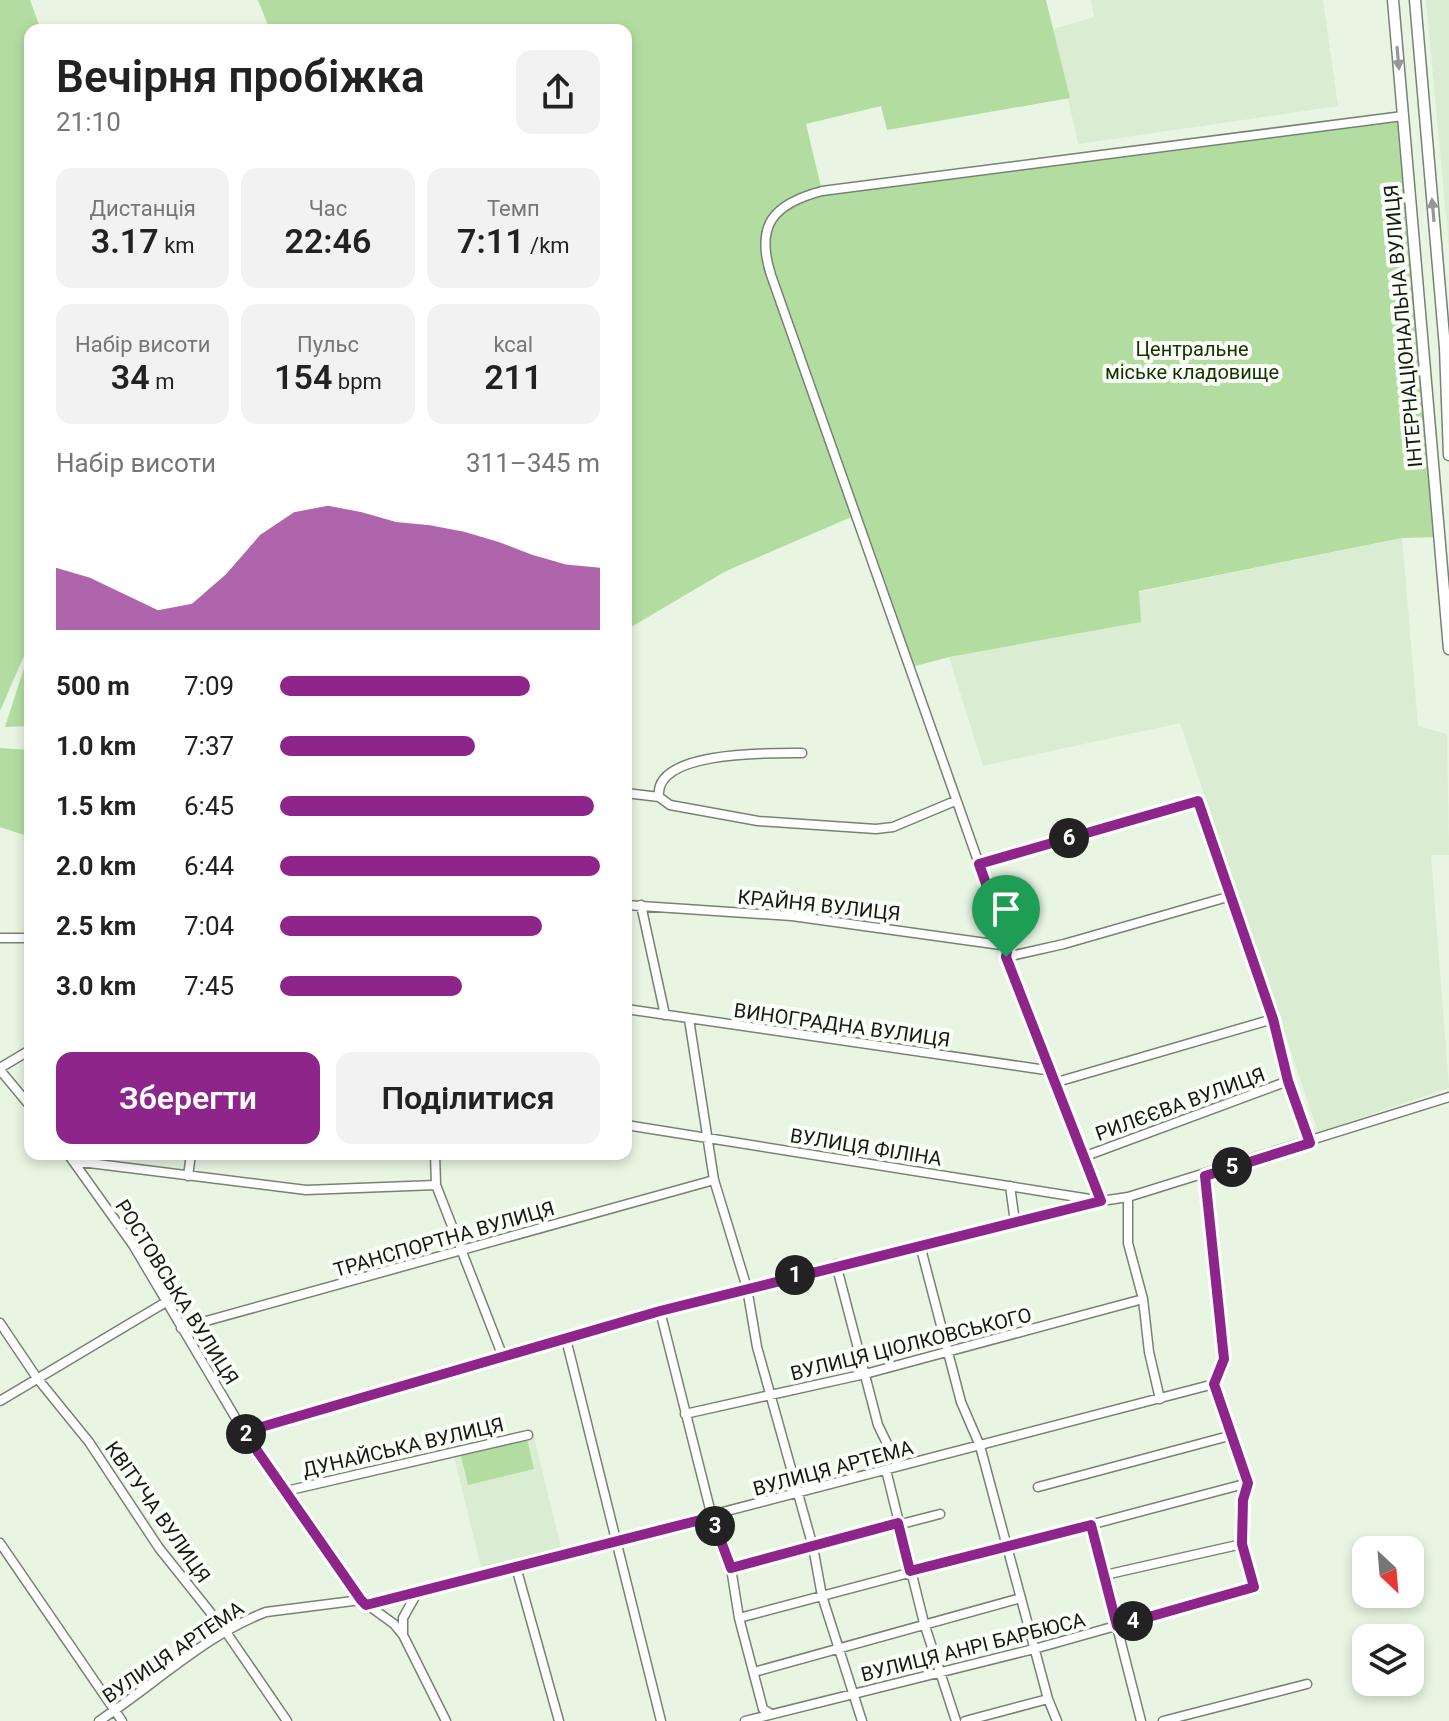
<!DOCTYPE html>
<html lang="uk">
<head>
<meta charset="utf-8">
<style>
	:root { --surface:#fff; --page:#f2f2f2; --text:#222; --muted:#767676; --accent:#8e258a }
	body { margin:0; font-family:Roboto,sans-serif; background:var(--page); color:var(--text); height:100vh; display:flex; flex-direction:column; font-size:30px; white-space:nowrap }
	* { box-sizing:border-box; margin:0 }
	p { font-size:26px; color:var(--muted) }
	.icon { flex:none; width:44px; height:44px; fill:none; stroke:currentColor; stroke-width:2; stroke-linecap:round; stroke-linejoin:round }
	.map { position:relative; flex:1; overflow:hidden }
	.details { position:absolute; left:24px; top:24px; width:608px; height:1136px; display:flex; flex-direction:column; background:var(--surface); border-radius:16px; box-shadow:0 4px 12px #0003 }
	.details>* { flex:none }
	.needle { width:52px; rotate:154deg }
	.buttons { position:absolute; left:1352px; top:1536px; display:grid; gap:16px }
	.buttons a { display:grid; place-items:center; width:72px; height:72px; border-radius:16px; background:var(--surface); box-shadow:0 4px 12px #0003; font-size:40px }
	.pin { position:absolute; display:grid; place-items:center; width:68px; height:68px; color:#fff; margin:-82px -34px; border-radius:50% 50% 50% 0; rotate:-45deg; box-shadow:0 0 8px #0007 }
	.pin .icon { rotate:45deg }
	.km { position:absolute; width:40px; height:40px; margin:-20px; border-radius:50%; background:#222; color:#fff; font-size:22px; line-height:40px; text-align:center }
	.round { display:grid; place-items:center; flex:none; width:84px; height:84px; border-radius:16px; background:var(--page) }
	.headline { display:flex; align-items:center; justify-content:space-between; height:136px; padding:0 32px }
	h1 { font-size:44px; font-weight:600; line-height:60px }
	.stats { display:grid; grid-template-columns:repeat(3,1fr); gap:12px; height:136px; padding:8px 32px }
	.stats div { display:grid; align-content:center; border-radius:16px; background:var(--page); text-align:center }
	.stats b { font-size:34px; font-weight:600 }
	.stats small { font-size:22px; font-weight:400 }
	.stats p { font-size:22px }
	.chart { height:224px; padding:16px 32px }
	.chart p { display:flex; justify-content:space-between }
	.chart svg { width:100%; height:144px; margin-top:8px; fill:var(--accent); opacity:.7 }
	.primary-button { display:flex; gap:16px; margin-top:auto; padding:16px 32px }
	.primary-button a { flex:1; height:92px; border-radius:16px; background:var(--accent); color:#fff; font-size:32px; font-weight:600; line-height:92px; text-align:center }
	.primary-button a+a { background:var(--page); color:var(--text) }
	ul { padding:0 32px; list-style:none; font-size:26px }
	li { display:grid; grid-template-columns:128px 96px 1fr; align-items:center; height:60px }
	li i { height:20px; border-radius:10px; background:var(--accent) }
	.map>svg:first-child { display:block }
	.built { fill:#daecd2 }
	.green { fill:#b3dda0 }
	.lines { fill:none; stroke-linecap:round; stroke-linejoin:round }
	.minor-casing { stroke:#778372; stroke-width:11 }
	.major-casing { stroke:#778372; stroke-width:13 }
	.minor { stroke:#fff; stroke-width:8 }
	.major { stroke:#fff; stroke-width:10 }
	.oneway { fill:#969895 }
	.route-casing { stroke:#fff; stroke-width:16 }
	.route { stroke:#8e258a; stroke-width:10 }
	.labels { text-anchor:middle; stroke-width:8; stroke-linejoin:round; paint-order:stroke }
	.street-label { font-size:20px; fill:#151a13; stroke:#fafff7 }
	.park-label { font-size:20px; fill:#153104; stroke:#fafff7 }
</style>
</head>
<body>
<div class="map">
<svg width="1449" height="1721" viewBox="0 0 1449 1721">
	<rect width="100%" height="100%" fill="#e7f5e2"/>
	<path class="built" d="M1091,0H1323L1338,106L1078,144L1053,29L1094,17Z
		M1426,0H1449V249Z
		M1402,538L1418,726L1447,734L1449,855H1431L1449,1088L1318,1132L1180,723L983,766L949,657L1140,622L1139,592Z
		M532,1429L561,1548L481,1567L452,1448Z"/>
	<path class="green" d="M0,0H30L41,30H30V642L0,711Z
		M258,0H1046L1070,98L887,130L881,106L806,124L822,191L1403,116L1440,537L1402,538L1139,591L1141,622L949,657L908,668L856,515L726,571L626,630V30H270Z
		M30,654V726L5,727L28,656Z
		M0,748L30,750V837L0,827Z
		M527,1439L534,1469L468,1485L461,1456Z"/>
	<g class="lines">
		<defs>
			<path id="minor" d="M626,793L659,797L670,805L758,821L876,829L893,827L955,801
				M659,797C653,750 772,753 802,753
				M979,864L1198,801L1273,1019L1288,1081L1310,1143
				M626,905L792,916L1008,946
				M641,905L665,1015
				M0,938H30
				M1006,957L1064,944L1231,896
				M626,1009L1053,1071
				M689,1019L714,1180L747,1288L757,1347L813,1547L822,1596L862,1721
				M0,1068L30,1050
				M0,1070L30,1106
				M1057,1082L1273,1019
				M626,1125L1096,1200
				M68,1154L133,1245L244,1432L361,1600L394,1624L403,1635L446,1721
				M435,1154L436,1185L503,1357
				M1083,1157L1288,1081
				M73,1161L306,1190L436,1185
				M188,1176L191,1154
				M1205,1176L1224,1359L1214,1384
				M1010,1186L1015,1222
				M1128,1197V1243L1143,1299L1149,1352L1160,1399
				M1101,1201L1006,957L1008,946L771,275C755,225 773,204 822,191L1403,116
				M920,1245L961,1402L980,1446L1048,1699L1057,1721
				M836,1264L878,1425L898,1466
				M660,1311L712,1517L731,1568L739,1618L763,1709L771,1714
				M0,1323L37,1378L89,1442L159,1548L226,1632L287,1721
				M181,1328L714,1180
				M566,1339L661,1721
				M0,1401L166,1302
				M685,1414L865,1374L1143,1299
				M244,1432L660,1311L1101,1201L1128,1197L1449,1097
				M886,1470L924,1623L956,1721
				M1038,1487L1229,1436
				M286,1491L528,1435
				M1091,1525L1141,1721
				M0,1543L122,1721
				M516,1567L559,1721
				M731,1568L940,1514
				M1105,1575L1242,1544
				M366,1605L1214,1384
				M739,1618L1248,1483
				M403,1635V1618L417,1593
				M754,1672L1021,1598
				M99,1721C154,1685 205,1635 266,1612L361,1600
				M745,1721L1034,1649L1254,1587L1242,1544L1243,1500L1248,1483L1214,1384
				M965,1721L1048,1699
				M1163,1721L1307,1684"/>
			<path id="major" d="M1393,0L1449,649
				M1415,0L1445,348L1449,455"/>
		</defs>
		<use href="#minor" class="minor-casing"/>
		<use href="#major" class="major-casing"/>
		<use href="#minor" class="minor"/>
		<use href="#major" class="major"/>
	</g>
	<defs><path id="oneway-solid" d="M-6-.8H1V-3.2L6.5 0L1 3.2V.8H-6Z" transform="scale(2)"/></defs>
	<g class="oneway">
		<use href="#oneway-solid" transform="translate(1398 58) rotate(85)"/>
		<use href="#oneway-solid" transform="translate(1433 210) rotate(-95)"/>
	</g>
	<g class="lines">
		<defs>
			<path id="route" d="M1198,801L1273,1019L1288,1081L1310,1143L1205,1176L1224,1359L1214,1384L1248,1483L1243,1500L1242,1544L1254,1587L1117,1626L1091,1525L910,1571L898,1523L731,1568L712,1517L366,1605L361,1600L244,1432L660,1311L1101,1201L1006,957L1008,946L979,864Z"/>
		</defs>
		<use href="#route" class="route-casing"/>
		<use href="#route" class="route"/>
	</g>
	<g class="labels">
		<g class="street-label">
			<text transform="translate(1403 326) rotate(-95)" y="7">ІНТЕРНАЦІОНАЛЬНА ВУЛИЦЯ</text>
			<text transform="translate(819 905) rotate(6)" y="7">КРАЙНЯ ВУЛИЦЯ</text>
			<text transform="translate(842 1025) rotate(8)" y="7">ВИНОГРАДНА ВУЛИЦЯ</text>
			<text transform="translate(1180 1104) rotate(-20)" y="7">РИЛЄЄВА ВУЛИЦЯ</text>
			<text transform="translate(866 1147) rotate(9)" y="7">ВУЛИЦЯ ФІЛІНА</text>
			<text transform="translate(444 1239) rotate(-16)" y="7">ТРАНСПОРТНА ВУЛИЦЯ</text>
			<text transform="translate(177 1292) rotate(58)" y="7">РОСТОВСЬКА ВУЛИЦЯ</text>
			<text transform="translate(911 1344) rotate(-14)" y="7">ВУЛИЦЯ ЦІОЛКОВСЬКОГО</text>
			<text transform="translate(403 1447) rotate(-13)" y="7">ДУНАЙСЬКА ВУЛИЦЯ</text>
			<text transform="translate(833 1468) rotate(-15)" y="7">ВУЛИЦЯ АРТЕМА</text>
			<text transform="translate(158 1512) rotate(55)" y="7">КВІТУЧА ВУЛИЦЯ</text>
			<text transform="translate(973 1647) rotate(-14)" y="7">ВУЛИЦЯ АНРІ БАРБЮСА</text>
			<text transform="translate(173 1652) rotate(-34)" y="7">ВУЛИЦЯ АРТЕМА</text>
		</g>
		<g class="park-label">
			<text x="1192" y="356">Центральне<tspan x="1192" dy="23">міське кладовище</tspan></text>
		</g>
	</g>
</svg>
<div class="buttons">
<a><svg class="needle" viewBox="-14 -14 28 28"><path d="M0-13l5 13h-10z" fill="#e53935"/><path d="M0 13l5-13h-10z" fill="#767676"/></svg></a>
<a><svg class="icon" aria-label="layers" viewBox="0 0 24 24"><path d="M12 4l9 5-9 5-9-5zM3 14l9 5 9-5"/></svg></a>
</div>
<div class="pin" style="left:1006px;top:957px;background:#1e9e55"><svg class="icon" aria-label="arrive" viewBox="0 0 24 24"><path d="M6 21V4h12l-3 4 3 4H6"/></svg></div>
<b class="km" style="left:795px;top:1275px">1</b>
<b class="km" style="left:246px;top:1434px">2</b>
<b class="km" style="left:715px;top:1526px">3</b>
<b class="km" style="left:1133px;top:1621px">4</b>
<b class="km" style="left:1232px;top:1167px">5</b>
<b class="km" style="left:1069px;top:838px">6</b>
<section class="details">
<div class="headline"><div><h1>Вечірня пробіжка</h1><p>21:10</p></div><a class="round"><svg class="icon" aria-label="share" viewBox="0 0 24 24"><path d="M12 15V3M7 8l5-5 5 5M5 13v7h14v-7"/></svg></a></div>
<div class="stats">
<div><p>Дистанція</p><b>3.17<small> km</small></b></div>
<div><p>Час</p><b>22:46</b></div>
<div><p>Темп</p><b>7:11<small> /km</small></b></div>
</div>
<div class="stats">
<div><p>Набір висоти</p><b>34<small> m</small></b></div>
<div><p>Пульс</p><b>154<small> bpm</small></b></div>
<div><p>kcal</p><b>211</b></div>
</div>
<div class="chart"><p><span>Набір висоти</span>311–345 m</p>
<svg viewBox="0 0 160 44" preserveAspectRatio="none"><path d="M0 44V25L10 28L20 33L30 38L40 36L50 27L60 15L70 8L80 6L90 8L100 11L110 12L120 14L130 17L140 21L150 24L160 25V44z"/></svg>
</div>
<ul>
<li><b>500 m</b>7:09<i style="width:78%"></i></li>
<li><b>1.0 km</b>7:37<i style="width:61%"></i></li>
<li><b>1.5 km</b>6:45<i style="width:98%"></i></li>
<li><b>2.0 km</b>6:44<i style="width:100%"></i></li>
<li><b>2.5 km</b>7:04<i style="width:82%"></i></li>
<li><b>3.0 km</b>7:45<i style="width:57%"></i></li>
</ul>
<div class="primary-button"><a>Зберегти</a><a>Поділитися</a></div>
</section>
</div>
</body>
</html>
